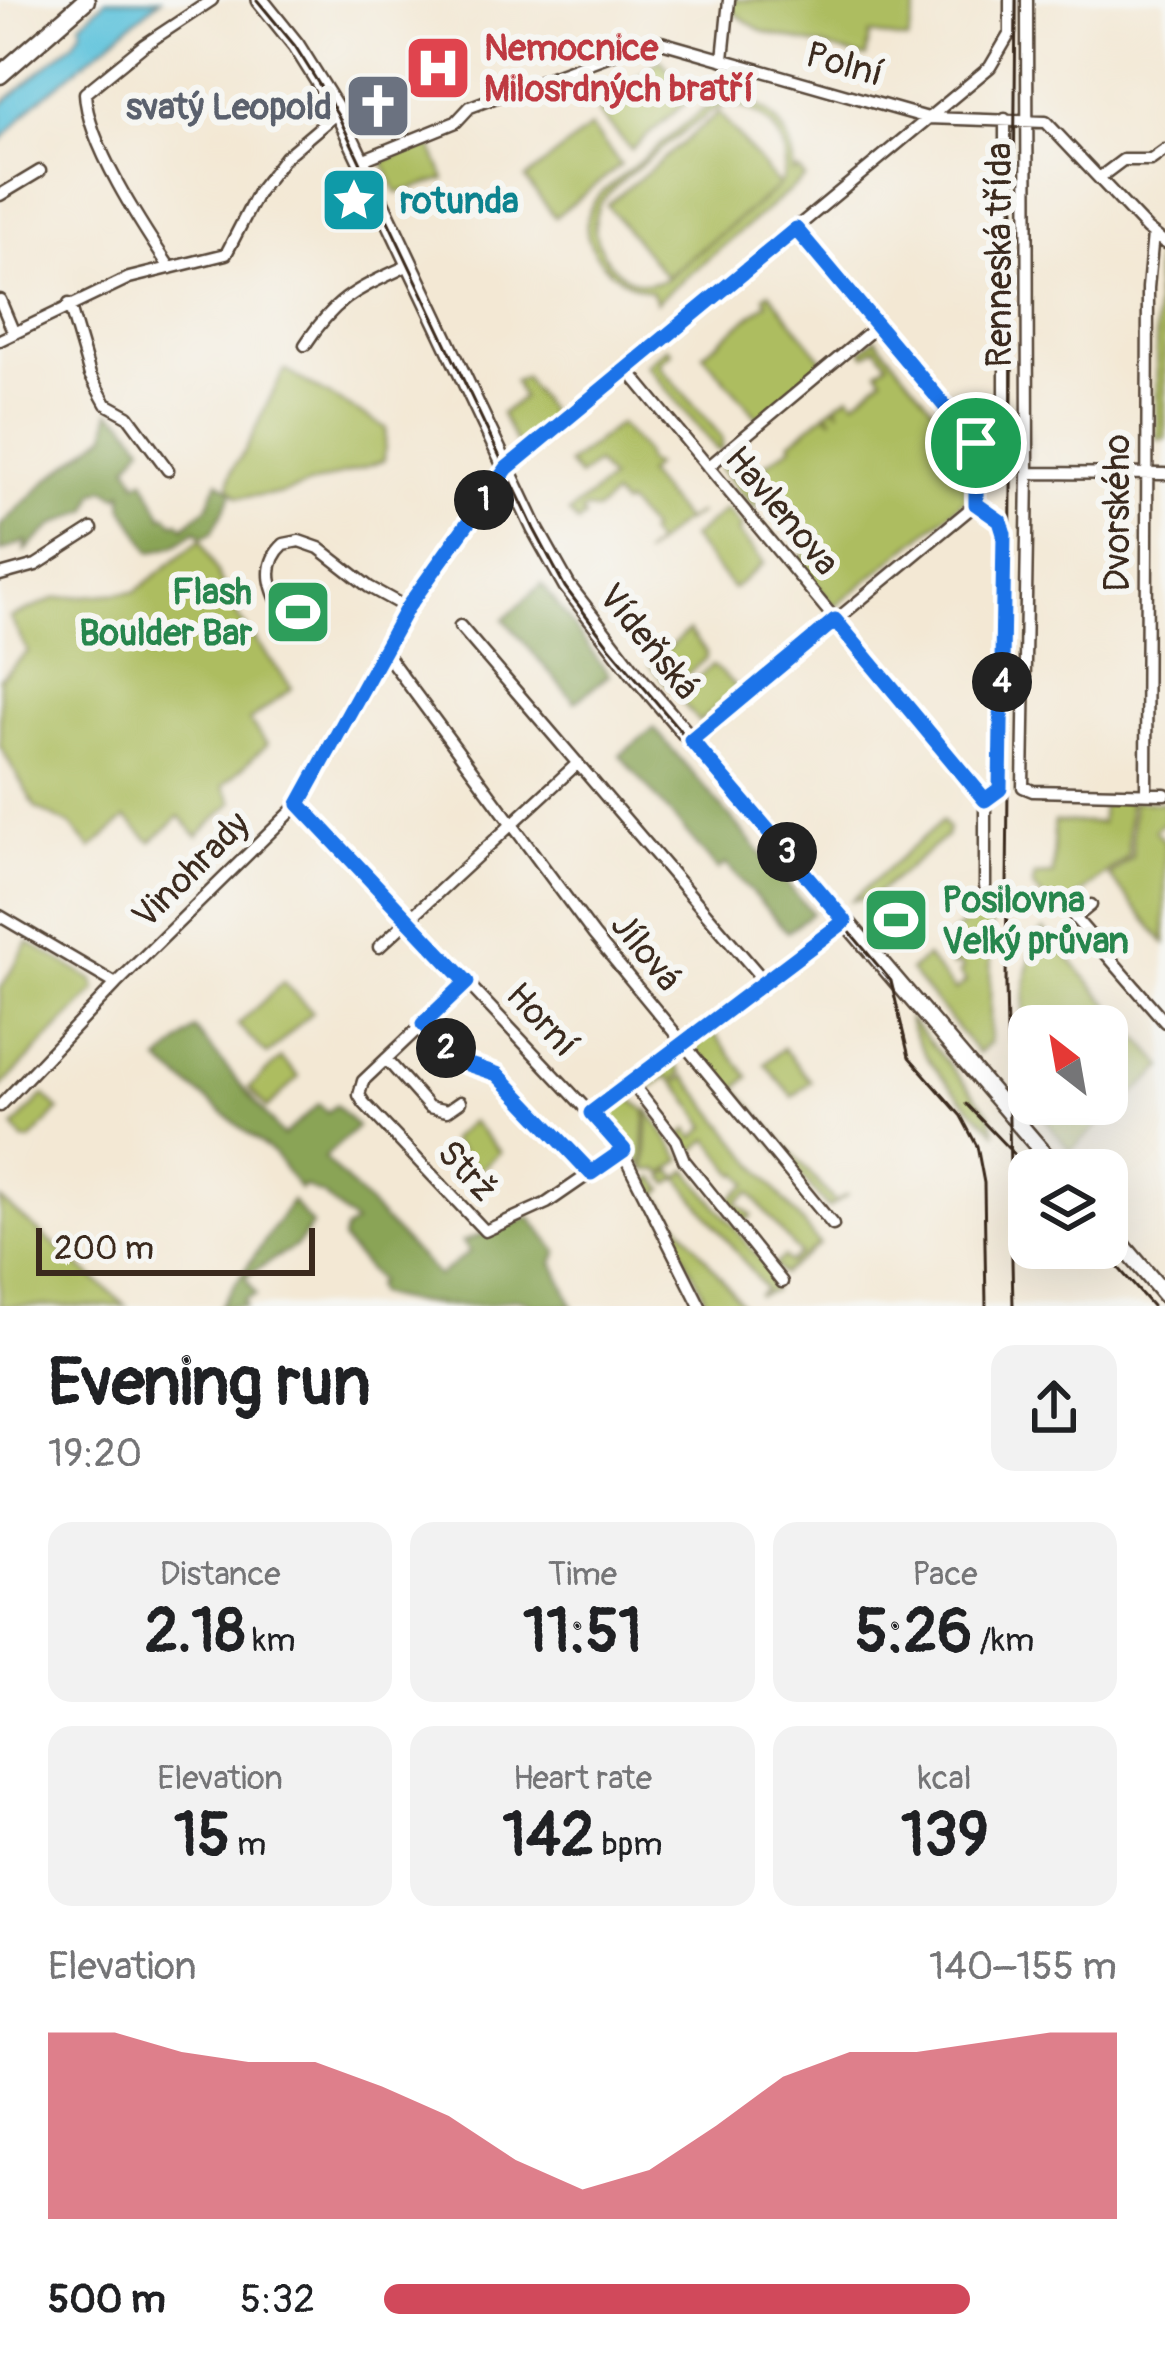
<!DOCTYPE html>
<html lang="en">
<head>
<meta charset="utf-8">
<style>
	:root { --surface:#fff; --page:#f2f2f2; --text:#202124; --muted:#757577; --accent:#d1495b }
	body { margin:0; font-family:Pangolin,sans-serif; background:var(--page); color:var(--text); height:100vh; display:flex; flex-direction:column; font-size:45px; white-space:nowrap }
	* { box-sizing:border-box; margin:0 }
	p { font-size:39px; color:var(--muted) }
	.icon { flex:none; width:66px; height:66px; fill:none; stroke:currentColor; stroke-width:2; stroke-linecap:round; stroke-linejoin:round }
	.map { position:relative; height:1306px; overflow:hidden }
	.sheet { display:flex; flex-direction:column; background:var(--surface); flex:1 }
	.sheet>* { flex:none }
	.needle { width:78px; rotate:329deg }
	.fabs { position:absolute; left:1008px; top:1005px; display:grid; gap:24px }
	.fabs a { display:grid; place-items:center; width:120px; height:120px; border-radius:24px; background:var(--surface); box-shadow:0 12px 48px #0002; font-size:60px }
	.scale { position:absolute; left:36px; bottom:30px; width:279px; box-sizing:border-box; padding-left:12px; border:6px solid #3b2a1e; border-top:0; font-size:33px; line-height:42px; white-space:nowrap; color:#3b2a1e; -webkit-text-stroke:9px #f6f6f2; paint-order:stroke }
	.pin { position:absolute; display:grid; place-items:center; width:102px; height:102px; color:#fff; margin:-51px; border:6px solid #fff; border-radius:50%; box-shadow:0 3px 12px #0007 }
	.km { position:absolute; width:60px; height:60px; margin:-30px; border-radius:50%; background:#222; color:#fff; font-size:33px; line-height:60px; text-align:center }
	.round { display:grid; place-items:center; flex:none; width:126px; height:126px; border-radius:24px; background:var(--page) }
	.overview { display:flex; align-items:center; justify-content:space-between; height:204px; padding:0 48px }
	h1 { font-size:66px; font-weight:800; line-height:90px }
	.stats { display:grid; grid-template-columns:repeat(3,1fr); gap:18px; height:204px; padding:12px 48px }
	.stats div { display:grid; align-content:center; border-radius:24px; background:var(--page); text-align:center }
	.stats b { font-size:60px; font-weight:800 }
	.stats small { font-size:33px; font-weight:400 }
	.stats p { font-size:33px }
	.chart { height:336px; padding:24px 48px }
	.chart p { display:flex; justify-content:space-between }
	.chart svg { width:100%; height:216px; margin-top:12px; fill:var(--accent); opacity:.7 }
	ul { padding:0 48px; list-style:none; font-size:39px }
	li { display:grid; grid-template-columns:192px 144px 1fr; align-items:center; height:90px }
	li i { height:30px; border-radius:15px; background:var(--accent) }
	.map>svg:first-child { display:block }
	.green { fill:#adbd60; stroke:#74743f; stroke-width:3; fill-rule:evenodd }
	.forest { fill:#8aa456; stroke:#62673a; stroke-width:3 }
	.water { fill:#5ec3dc; stroke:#4c767d; stroke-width:3 }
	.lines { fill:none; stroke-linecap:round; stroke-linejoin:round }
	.minor-casing { stroke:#574639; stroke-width:15 }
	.secondary-casing { stroke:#574639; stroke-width:20 }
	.primary-casing { stroke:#574639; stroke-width:21 }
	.minor { stroke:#fff; stroke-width:10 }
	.secondary { stroke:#fff; stroke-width:15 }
	.primary { stroke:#fff; stroke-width:16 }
	.tram { stroke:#3b2a1e; stroke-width:3 }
	.route-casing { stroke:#fff; stroke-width:24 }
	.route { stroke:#1a73e8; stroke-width:15 }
	.labels { text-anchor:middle; stroke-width:12; stroke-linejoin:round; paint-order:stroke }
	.health-label { font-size:36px; font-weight:bold; fill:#be3a42; stroke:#f6f6f2; text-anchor:start }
	.street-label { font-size:36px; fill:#3b2a1e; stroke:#f6f6f2 }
	.worship-label { font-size:36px; font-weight:bold; fill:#5b616d; stroke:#f6f6f2; text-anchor:end }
	.culture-label { font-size:36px; font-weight:bold; fill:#0d838f; stroke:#f6f6f2; text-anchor:start }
	.leisure-label { font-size:36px; font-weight:bold; fill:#27864d; stroke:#f6f6f2; text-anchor:end }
</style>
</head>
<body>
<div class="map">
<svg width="1165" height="1306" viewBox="0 0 1165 1306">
	<rect width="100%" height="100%" fill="#f6f6f2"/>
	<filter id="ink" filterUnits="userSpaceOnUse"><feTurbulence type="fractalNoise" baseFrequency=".00833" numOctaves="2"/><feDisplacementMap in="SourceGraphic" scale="24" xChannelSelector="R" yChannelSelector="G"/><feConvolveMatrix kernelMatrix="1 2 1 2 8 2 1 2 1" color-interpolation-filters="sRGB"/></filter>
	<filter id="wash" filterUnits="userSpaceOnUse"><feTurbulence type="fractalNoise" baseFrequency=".004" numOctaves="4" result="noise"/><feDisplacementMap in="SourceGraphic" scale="48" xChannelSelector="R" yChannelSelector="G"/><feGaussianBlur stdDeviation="2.7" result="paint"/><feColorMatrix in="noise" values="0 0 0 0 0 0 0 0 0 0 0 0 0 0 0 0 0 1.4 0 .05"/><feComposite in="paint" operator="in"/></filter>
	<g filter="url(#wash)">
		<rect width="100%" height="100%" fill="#f3e8d4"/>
		<path class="green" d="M731,0H918L908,41L870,34L866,58L761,31L730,10Z
			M660,59L692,97L631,150L598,112Z
			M728,98C768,100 795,133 793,173L798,170L805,178L656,302L651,291C609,282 562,234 601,193L705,108ZM726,105C765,105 797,146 781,182L778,185L719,113L607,205L666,277L778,187L666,279C647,287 629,282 614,267C598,252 589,228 599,206C608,186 686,131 708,114Z
			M591,127L621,165L555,217L525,179Z
			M430,143L445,179L397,193L382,161Z
			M1155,243L1165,253V439H1157Z
			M769,292L826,364L759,419L703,354L767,303L764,296Z
			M876,338L965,447V500L835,607L797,561L816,544L766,485L755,494L749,493L759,505L754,509L720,468L734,457L738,462L730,470L742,484L751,478L756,482L768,472L763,466L792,446L790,442L826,413L833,419L827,411L835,405L840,411L837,403L850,395L855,401L883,377L878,370L888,362L876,347L866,355L862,350Z
			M667,347L672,352L660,362L661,367L722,437V450H717L646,365Z
			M285,370L386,428L384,461L281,494L238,497L229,487C232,458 240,464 249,443C260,417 272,394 285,370Z
			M524,377L553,418L518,447L501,414L522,398L514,381Z
			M619,424L644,452L646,462L654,466L646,474L685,521L700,513L679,524L643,556L655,544L647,534L650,530L626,503L622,505L613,496L596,511L586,509L582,513L585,518L578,523L569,513L610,480L596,463L579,477L568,464Z
			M726,509L742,528L738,532L764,563L733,589L691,538Z
			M201,539L238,617L292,688L249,721L267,744L223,786L233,802L197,836L180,816L151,842L126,818L91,849L70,825L36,808L0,746V678L28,652L10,618L57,598L135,592Z
			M688,631L706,652V658L671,689L650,665Z
			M712,665L738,688L699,722L677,696Z
			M1102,800H1129L1128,856L1057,913L1033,887L1034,876L1053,875L1054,822L1101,823Z
			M1133,801L1165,803V822L1155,830L1165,842V943L1109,876L1132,857Z
			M942,821L948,829L946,837L871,898L852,900Z
			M991,900L990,1042L978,1053L910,971L926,957L955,991L966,982L959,973L963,969L958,963L953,966L939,946Z
			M1044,930L1164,1067L1070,1151L1033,1104H1107V1026H1029V1096C1020,1064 1019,950 1044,930Z
			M28,942L93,980L96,990L0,1088V990Z
			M283,982L312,1012L267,1055L238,1025Z
			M908,1017L989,1112L996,1133C964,1099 920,1064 908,1017Z
			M712,1031L749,1077L737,1087L742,1095L835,1202L848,1194L828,1208L697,1054V1044Z
			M783,1048L811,1081L793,1097L765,1064Z
			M281,1058L299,1077L267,1108L249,1088Z
			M673,1061L682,1073L676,1078L679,1081L685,1076L819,1244L782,1274L774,1265L783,1257L789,1263L799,1254L750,1192L736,1203L752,1215L742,1224L725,1203L748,1184L739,1173L736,1175L709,1139L687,1156L686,1143L681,1136L689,1129L694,1138L707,1127L681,1089L667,1076L647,1092L644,1082Z
			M44,1095L59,1110L30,1141L23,1140L14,1127Z
			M628,1096L646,1111L643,1168L608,1117L610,1109Z
			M649,1111L682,1160L664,1174L659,1170H646Z
			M471,1121L500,1152L479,1171L450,1140Z
			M672,1170L679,1178L688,1170L773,1276V1291L757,1296L765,1289L679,1178L670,1184L664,1177Z
			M655,1178L664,1189L657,1195L743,1306H709L648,1180Z
			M0,1199L111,1293L126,1306H0Z"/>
		<path class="forest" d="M110,411L125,421L143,445L128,465L138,483L144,479L163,517L167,515L174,523L179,521L184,527L207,507L218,481L233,492L212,533L202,537L196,530L176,545L151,552L123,507V492L118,496L105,489L95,493L89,510L54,525L25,551L27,541L0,552V527L48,480L107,434Z
			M542,584L609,675L575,702L504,619Z
			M654,728L812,913L787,932L726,864L718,870L620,755Z
			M195,1029L283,1136L319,1104L327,1112L336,1105L357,1127L324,1158L438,1276L470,1252L462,1242L530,1217L558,1252L553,1262L573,1306H533C518,1292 505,1303 487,1305C452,1306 410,1305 377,1294L374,1286L378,1282L342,1240L345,1230L355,1224L323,1195L304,1186L300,1190L275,1155L160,1062Z
			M292,1201L312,1225L297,1245L245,1277L256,1295L244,1300L246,1306H220Z"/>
		<path class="water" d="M106,0H160L34,104L0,142V106L74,42L82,30L81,23Z"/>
	</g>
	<g filter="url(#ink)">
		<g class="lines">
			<defs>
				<path id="minor" d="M1027,0L1028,473L1023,787L1033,791L1165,794
					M723,59L729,0
					M362,160L456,122L470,107L640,44L661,42L928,118L1046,122L1147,229L1165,243
					M1099,178L1123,160H1151L1165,150
					M0,195L40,171
					M796,229L976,443
					M170,268C142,226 87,143 85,93L144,45L212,0
					M0,300L13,331
					M69,304L90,375L106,404L128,416L168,470
					M0,340L129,278L226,254L258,192L285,157L338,112
					M305,345C338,295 359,289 411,264
					M627,369L985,800
					M976,443L996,432L1005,414V119
					M976,443V504
					M708,467L877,326
					M1028,473L1165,474
					M976,504L1000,521L1004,534L1001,786L996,795L985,800
					M0,575L36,565L92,529
					M286,617C271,592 260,566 284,544L299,541L319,548L369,587L407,608
					M460,626L765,982
					M383,650L594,935L833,1225
					M691,740L976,504
					M1146,794L1148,288L1153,234
					M985,800V886
					M299,804L618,1143L700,1306
					M1091,905L1075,918L1165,1022
					M0,916L116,984
					M379,947L578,763
					M467,982L363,1081L359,1095L364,1103L485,1231L547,1203L624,1150
					M423,1024L458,1061L498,1074L591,1173
					M386,1059L429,1107L447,1111L460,1102
					M631,1082L676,1140L684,1160L782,1282
					M0,1106L116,984L299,804L407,608L507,468L990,67L1010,33V0
					M591,1113L845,921"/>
				<path id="secondary" d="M260,0L296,45L338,112L535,529L567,586L634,673L1058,1170
					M1107,1227L1165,1295"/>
				<path id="primary" d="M0,75L86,0"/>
			</defs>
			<use href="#minor" class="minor-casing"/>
			<use href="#secondary" class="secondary-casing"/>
			<use href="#primary" class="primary-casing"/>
			<use href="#minor" class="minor"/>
			<use href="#secondary" class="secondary"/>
			<use href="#primary" class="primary"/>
			<path class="tram" d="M257,0L295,46L337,113L534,529L565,587L609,646L891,981L909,1057L961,1116L977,1146L984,1183L986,1306
				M966,1104L1029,1170
				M1101,1248L1152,1306
				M1013,1306L1006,985L1016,0"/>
		</g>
	</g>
	<g class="lines" filter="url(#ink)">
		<defs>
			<path id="route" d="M796,229L976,443V504L1000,521L1004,534L1000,789L985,800L835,620L691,740L845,921L591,1113L624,1150L591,1173L497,1074L458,1061L423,1024L467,982L299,804L407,608L507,468Z"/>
		</defs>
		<use href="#route" class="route-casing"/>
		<use href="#route" class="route"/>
	</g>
	<defs>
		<symbol id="hospital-square" viewBox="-11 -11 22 22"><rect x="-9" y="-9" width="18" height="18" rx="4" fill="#e0444e" stroke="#f6f6f2"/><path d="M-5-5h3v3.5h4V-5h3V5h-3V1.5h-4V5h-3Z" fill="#fff"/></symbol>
		<symbol id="church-square" viewBox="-11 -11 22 22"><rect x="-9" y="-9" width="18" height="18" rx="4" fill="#6b7280" stroke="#f6f6f2"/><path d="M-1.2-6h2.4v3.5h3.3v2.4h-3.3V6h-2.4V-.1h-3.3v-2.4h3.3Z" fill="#fff"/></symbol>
		<symbol id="sight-square" viewBox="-11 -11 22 22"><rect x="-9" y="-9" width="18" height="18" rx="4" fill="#0f9aa8" stroke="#f6f6f2"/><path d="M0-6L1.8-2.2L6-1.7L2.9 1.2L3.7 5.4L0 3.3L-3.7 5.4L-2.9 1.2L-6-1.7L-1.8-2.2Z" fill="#fff"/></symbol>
		<symbol id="stadium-square" viewBox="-11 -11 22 22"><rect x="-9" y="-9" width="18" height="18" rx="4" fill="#2e9e5b" stroke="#f6f6f2"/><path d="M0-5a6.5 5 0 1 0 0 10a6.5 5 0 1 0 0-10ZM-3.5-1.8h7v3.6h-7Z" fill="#fff"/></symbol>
	</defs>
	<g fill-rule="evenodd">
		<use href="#hospital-square" x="400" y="30" width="76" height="76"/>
		<use href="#church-square" x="340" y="68" width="76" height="76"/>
		<use href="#sight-square" x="316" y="162" width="76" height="76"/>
		<use href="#stadium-square" x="260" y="574" width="76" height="76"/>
		<use href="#stadium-square" x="858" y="882" width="76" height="76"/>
	</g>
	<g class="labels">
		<g class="health-label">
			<text x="484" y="60">Nemocnice<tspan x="484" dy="41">Milosrdných bratří</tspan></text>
		</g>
		<g class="street-label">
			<text transform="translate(845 63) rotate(16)" y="13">Polní</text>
			<text transform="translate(998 255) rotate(-90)" y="13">Renneská třída</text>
			<text transform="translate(783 510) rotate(50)" y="13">Havlenova</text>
			<text transform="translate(1116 513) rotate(-90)" y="13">Dvorského</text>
			<text transform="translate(650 641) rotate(51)" y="13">Vídeňská</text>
			<text transform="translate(190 869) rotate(-45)" y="13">Vinohrady</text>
			<text transform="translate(647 951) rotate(51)" y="13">Jílová</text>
			<text transform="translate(543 1019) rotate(47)" y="13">Horní</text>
			<text transform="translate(468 1170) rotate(47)" y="13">Strž</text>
		</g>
		<g class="worship-label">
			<text x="332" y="119">svatý Leopold</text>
		</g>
		<g class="culture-label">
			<text x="400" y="213">rotunda</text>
		</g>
		<g class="leisure-label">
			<text x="252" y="604">Flash<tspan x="252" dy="41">Boulder Bar</tspan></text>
			<text x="942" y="912" text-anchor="start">Posilovna<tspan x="942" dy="41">Velký průvan</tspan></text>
		</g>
	</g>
</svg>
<div class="fabs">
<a><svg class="needle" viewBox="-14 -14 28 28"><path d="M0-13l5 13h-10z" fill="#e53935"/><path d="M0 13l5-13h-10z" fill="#757577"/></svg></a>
<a><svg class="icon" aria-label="layers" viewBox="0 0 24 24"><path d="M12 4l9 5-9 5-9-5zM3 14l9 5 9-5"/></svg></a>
</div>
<div class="scale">200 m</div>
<div class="pin" style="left:976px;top:443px;background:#1e9e55"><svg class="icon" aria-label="arrive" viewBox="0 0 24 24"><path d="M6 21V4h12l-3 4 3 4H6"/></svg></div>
<b class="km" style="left:484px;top:500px">1</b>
<b class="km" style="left:446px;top:1048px">2</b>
<b class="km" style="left:787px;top:852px">3</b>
<b class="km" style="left:1002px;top:682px">4</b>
</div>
<section class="sheet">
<div class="overview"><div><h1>Evening run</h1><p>19:20</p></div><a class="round"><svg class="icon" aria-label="share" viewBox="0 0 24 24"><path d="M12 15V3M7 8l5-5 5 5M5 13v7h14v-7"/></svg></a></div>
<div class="stats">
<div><p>Distance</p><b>2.18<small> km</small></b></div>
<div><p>Time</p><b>11:51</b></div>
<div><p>Pace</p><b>5:26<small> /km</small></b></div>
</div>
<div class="stats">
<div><p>Elevation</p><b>15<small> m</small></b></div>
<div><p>Heart rate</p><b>142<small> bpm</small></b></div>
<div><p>kcal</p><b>139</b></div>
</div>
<div class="chart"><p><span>Elevation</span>140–155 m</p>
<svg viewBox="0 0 160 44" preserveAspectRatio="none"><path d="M0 44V6L10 6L20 10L30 12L40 12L50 17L60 23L70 32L80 38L90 34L100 25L110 15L120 10L130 10L140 8L150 6L160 6V44z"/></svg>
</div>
<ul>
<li><b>500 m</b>5:32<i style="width:80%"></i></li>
</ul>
</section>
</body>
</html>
